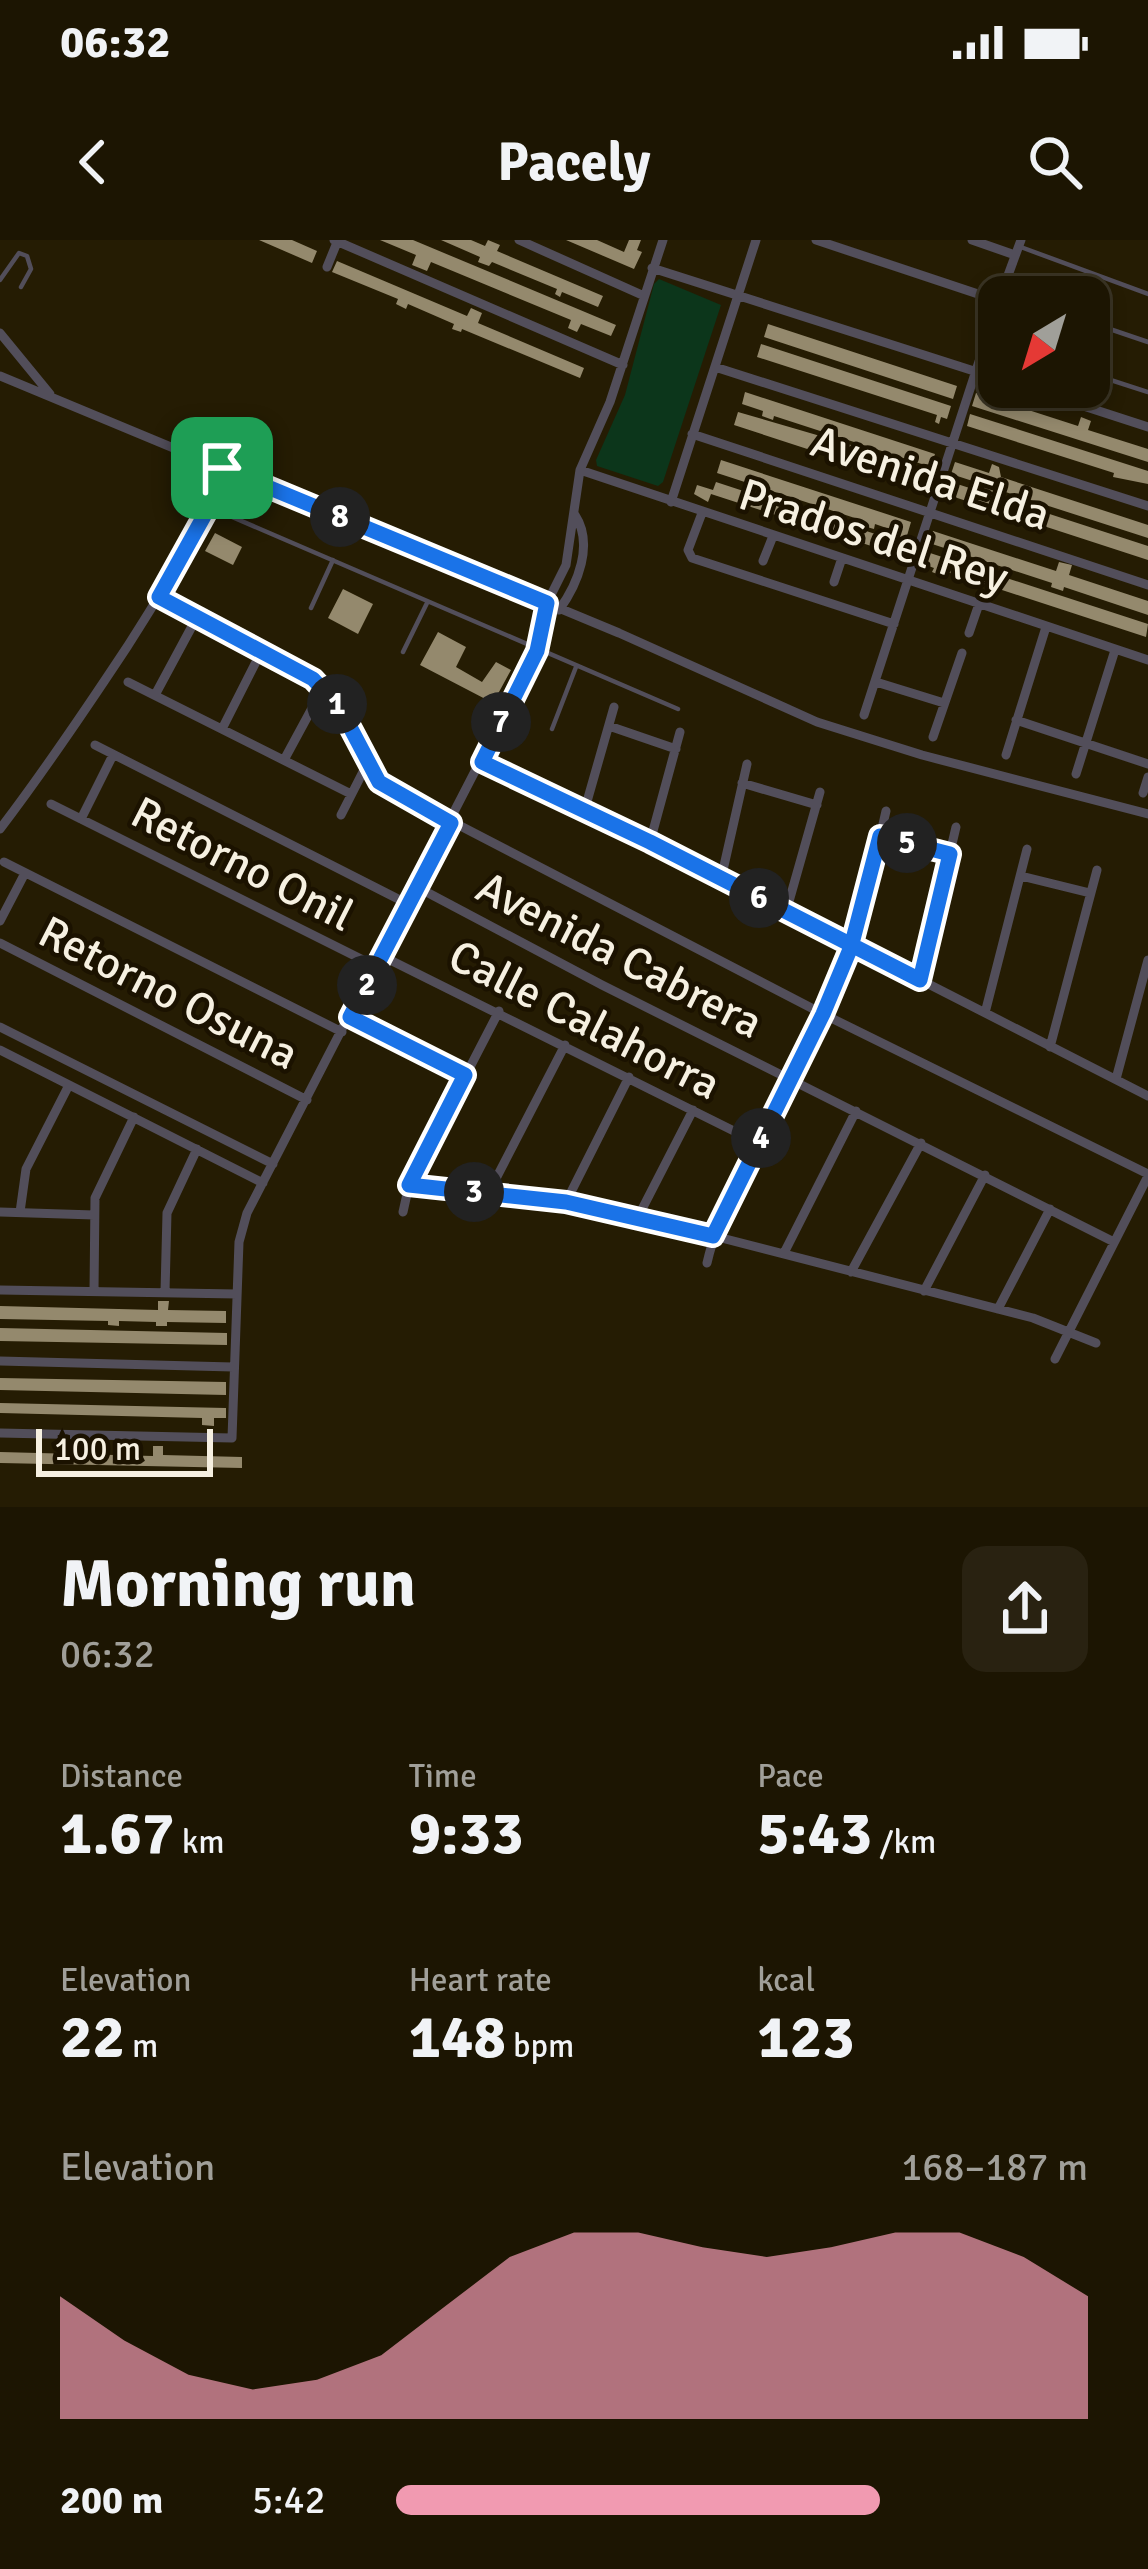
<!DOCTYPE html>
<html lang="en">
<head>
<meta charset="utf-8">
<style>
	:root { --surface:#1c1502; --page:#292211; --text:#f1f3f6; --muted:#a09f99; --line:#3a3424; --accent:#f19ab1 }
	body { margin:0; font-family:Signika,sans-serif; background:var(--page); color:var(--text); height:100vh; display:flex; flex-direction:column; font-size:45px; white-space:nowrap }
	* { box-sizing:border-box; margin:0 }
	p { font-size:39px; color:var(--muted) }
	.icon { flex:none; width:66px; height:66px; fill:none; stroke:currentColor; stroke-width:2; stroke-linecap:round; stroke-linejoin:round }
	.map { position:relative; height:1267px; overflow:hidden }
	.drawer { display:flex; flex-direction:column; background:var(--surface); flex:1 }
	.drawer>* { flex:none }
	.needle { width:78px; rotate:218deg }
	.controls { position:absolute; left:978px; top:36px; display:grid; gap:24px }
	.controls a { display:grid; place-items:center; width:132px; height:132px; border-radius:24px; background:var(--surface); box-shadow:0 6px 18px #0003,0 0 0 3px var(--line); font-size:60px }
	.scale { position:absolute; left:36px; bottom:30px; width:177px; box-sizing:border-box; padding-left:12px; border:6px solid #f6f0e1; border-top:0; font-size:33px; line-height:42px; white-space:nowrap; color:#f6f0e1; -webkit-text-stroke:9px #1b1200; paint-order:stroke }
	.pin { position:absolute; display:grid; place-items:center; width:102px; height:102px; color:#fff; margin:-51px; border-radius:24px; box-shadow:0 6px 18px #0006 }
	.km { position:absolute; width:60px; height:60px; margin:-30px; border-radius:50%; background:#222; color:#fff; font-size:33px; line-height:60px; text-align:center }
	.round { display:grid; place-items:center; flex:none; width:126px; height:126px; border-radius:24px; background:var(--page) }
	.head { display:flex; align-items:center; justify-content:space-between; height:204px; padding:0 60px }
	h1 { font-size:66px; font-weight:700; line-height:90px }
	.metrics { display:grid; grid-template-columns:repeat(3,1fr); gap:18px; height:204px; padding:12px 60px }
	.metrics div { display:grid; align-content:center }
	.metrics b { font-size:60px; font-weight:700 }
	.metrics small { font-size:33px; font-weight:400 }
	.metrics p { font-size:33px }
	.chart { height:336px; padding:24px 60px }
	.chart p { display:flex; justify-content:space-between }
	.chart svg { width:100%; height:216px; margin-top:12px; fill:var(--accent); opacity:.7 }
	ul { padding:0 60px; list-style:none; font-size:39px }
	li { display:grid; grid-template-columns:192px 144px 1fr; align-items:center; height:90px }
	li i { height:30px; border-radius:15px; background:var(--accent) }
	.status { display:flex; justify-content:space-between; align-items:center; height:84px; padding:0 60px; background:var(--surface); direction:ltr }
	.status svg { height:33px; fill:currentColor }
	header { display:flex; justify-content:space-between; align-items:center; height:156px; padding:0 60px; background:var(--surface); font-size:54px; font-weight:700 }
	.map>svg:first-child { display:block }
	.green { fill:#0c361b }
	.building { fill:#94896d }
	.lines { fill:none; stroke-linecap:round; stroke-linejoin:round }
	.lane { stroke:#524e5a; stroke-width:4.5 }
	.street { stroke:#524e5a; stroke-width:9 }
	.route-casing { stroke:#fff; stroke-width:24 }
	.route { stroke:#1a73e8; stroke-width:15 }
	.labels { text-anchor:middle; stroke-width:9; stroke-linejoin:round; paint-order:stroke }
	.street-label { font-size:45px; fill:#f6f0e1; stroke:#1b1200 }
</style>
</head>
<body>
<div class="status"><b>06:32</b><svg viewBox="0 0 49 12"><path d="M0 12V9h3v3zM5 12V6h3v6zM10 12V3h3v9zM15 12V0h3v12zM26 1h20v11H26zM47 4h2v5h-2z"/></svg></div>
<header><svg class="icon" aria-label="back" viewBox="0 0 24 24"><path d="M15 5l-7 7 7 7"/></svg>Pacely<svg class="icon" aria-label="search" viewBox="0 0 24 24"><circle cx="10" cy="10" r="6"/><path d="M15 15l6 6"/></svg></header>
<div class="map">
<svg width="1148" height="1267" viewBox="0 0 1148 1267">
	<rect width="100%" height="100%" fill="#251c03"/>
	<path class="green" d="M659,39L721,65L663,242L658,246L597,226L596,220L625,155L654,44Z"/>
	<path class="building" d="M259,0H292L317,11L312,23Z
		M380,0H413L616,85L611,96L581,84L577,92L568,88L571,80L431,22L427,31L412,25L416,15Z
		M441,0H471L485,6L488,0L500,5L497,11L603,56L598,67L562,52L560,57L555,54L557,49L492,22L489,26L478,22L480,17Z
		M566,0H597L624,12L629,0H641L637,10L642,12L634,29Z
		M337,21L467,76L471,68L482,73L478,83L584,128L580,138L462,89L461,92L452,89L454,84L408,64L406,69L396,64L398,59L332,32Z
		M768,84L957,146L953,159L764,97Z
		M761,104L951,166L947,179L941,177L939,184L935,182L937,175L757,117Z
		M745,152L935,214L931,227L774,176L773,180L762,176L763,171L742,164Z
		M976,153L1078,186L1081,177L1091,181L1088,190L1148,209V222L972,166Z
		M738,172L851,205L850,209L928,234L924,247L734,185Z
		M970,174L1148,231V244L1113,237L1114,233L967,186Z
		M721,220L911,282L906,299L897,297L898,292L875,284L874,289L863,286L864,281L717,233Z
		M955,222L989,233L992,224L999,227L1001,237L1148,285V298L996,249L995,253L984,249L985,245L951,234Z
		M948,241L1148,306V320L945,254Z
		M716,242L906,304L902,316L711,254L708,262L694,254L697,245L713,250Z
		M933,291L1056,331L1059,322L1072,325L1069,335L1148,361V375L1064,347L1063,351L1051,347L1052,343L929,303Z
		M215,293L242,307L233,325L205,311Z
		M927,312L1148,384L1146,397L941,330L937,334L932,332L934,328L923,324Z
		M343,349L373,364L358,394L328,378Z
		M438,392L466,407L456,427L482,442L496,422L511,430L493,463L420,425Z
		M158,1061H169L168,1070L226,1071V1083L167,1082V1086H156V1082L119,1081V1086L108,1085V1081L0,1079V1066L158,1070Z
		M0,1088L227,1093V1105L0,1101Z
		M0,1138L226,1142V1155L0,1150Z
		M0,1163L226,1168V1178H214V1186L202,1185V1178L0,1173Z
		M153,1206H163V1215L242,1217V1228L0,1223V1212L153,1216Z"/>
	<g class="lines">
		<path class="lane" d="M1018,6L1148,54
			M0,40L19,13L27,16L31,29L21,47
			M1089,82L1148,102
			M985,99L999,104
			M1089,133L1148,152
			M209,267L678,469
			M311,368L333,320
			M403,412L427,363
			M552,489L576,427"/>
		<path class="street" d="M334,0L623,125
			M519,0L642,55
			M816,0L999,61
			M972,0L1015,15
			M327,27L338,0
			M652,28L999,139
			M1000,57L1021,0
			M0,93L50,154
			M715,127L1148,266
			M0,136L619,393L817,482L922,515L1148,574
			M1025,147L1148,187
			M692,194L1148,345
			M580,230L1148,420
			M671,262L756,0
			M702,273L688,310L692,318L894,384
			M763,321L773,296
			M834,342L842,318
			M159,357C213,386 291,413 332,457C358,485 360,527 393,551L823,774L1148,934
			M559,370C578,344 594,304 575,275
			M969,393L979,364
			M128,442L351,554
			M876,442L944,463
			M155,455L197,377
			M864,475L999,60
			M1016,480L1148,524
			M609,486L676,509
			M222,489L262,410
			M933,497L962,413
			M95,505L408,664
			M1006,515L1046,387
			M284,520L323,448
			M482,522L650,602L1148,856
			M1076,534L1115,410
			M742,543L817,565
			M1143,553L1148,537
			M51,564L377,727
			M584,572L614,467
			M341,575L367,524
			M81,579L113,515
			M0,589C45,530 86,469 127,407C164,349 200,293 222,228
			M881,596L950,614
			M650,602L680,492
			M4,622L342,792
			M1021,636L1090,653
			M721,639L747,524
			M417,647L602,745L1114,1002
			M786,672L820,552
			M0,681L25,633
			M0,703L307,860
			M382,716L758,903
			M920,740L956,587
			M985,773L1027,609
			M350,777L465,835
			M0,787L273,924
			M1050,807L1097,630
			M0,810L263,943
			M1116,839L1148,720
			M409,945L566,962L671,985L1033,1078L1096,1103
			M488,954L565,805
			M566,962L629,837
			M0,972L94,975
			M20,972L26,929L69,845
			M403,972L409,945L499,771
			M638,977L693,870
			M784,1013L856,871
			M707,1023C726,940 787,852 823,773C852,709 871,640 886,571
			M851,1032L921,903
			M0,1050L237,1054
			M94,1051L95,958L134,877
			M924,1051L985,935
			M165,1052L167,973L197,909
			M998,1069L1050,969
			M1055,1119L1148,936
			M0,1121L233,1127
			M0,1193L232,1198L239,1002L247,973L537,411L547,363L566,325L580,230L610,162L663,0"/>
	</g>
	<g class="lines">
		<defs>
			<path id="route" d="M222,228L209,267L159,357L313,439L340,468L379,542L451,583L350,777L465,835L409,945L566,962L713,996L823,774L851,707L880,596L950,614L920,740L650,602L482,522L537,411L547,363L222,228"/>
		</defs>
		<use href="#route" class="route-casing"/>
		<use href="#route" class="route"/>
	</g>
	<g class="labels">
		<g class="street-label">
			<text transform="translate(931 237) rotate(18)" y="16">Avenida Elda</text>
			<text transform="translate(874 295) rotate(18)" y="16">Prados del Rey</text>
			<text transform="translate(243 623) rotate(27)" y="16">Retorno Onil</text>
			<text transform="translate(620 714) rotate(27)" y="16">Avenida Cabrera</text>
			<text transform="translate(169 752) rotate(27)" y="16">Retorno Osuna</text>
			<text transform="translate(585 779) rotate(27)" y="16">Calle Calahorra</text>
		</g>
	</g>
</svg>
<div class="controls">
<a><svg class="needle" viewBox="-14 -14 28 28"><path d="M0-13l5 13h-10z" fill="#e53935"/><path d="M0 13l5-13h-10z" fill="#a09f99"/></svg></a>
</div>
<div class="scale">100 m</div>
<div class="pin" style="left:222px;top:228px;background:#1e9e55"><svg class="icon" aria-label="arrive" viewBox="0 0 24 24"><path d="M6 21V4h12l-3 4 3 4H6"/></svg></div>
<b class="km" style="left:337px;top:464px">1</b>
<b class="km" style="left:367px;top:745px">2</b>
<b class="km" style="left:474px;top:952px">3</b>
<b class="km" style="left:761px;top:898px">4</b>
<b class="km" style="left:907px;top:603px">5</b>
<b class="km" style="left:759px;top:658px">6</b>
<b class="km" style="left:501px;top:482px">7</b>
<b class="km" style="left:340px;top:277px">8</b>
</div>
<section class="drawer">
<div class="head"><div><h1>Morning run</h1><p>06:32</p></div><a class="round"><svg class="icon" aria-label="share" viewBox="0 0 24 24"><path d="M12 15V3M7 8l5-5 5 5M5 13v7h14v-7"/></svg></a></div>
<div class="metrics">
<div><p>Distance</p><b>1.67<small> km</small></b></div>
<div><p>Time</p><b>9:33</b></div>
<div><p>Pace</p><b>5:43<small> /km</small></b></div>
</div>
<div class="metrics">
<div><p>Elevation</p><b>22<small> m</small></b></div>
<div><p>Heart rate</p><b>148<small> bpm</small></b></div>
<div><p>kcal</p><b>123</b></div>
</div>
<div class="chart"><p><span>Elevation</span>168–187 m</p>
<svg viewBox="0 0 160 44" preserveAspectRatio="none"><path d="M0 44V19L10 28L20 35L30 38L40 36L50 31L60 21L70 11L80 6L90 6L100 9L110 11L120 9L130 6L140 6L150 11L160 19V44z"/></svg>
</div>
<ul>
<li><b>200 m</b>5:42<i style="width:70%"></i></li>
</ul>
</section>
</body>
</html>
